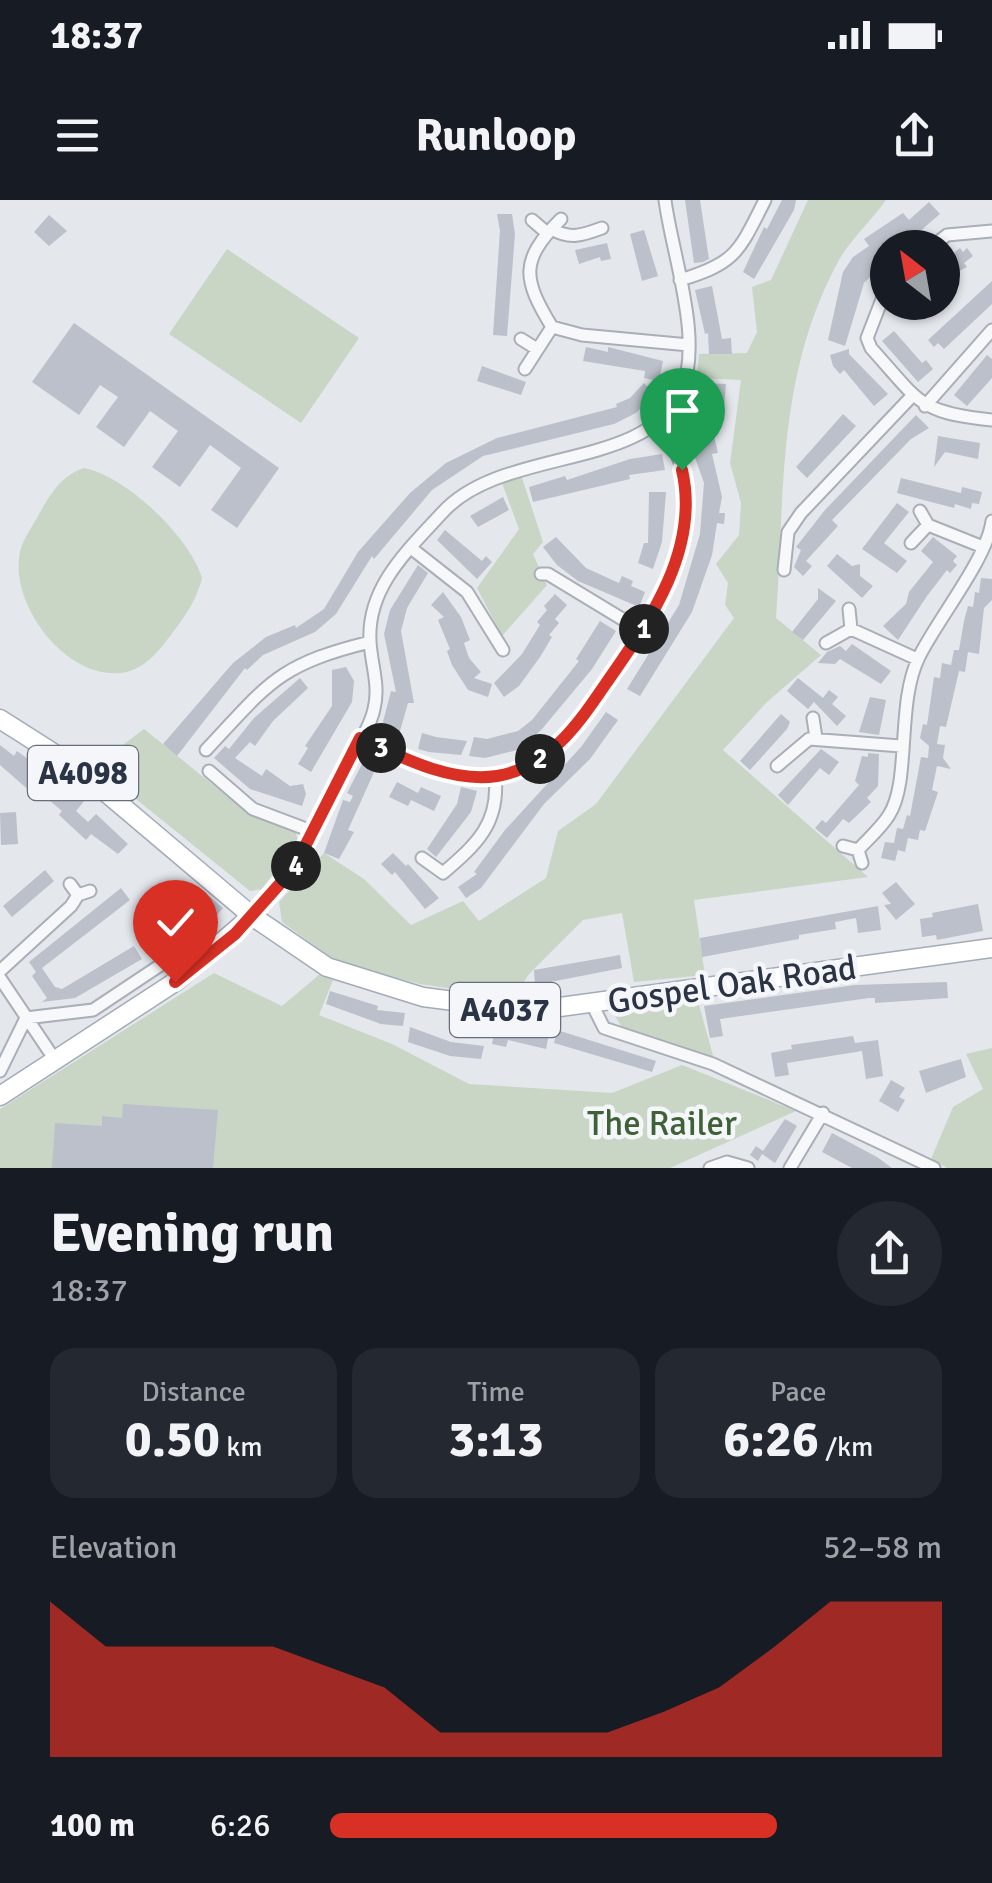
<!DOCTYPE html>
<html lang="en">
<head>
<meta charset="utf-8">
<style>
	:root { --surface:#171b24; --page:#242831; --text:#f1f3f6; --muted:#9ea1a6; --accent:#d93025 }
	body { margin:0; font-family:Signika,sans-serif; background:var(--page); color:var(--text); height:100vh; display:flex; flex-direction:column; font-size:38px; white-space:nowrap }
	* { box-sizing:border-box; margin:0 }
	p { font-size:32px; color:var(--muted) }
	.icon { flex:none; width:55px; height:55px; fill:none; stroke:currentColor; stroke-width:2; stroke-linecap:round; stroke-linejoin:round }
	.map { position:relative; height:968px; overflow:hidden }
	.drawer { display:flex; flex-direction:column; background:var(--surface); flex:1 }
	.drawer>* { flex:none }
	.needle { width:65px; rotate:329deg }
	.controls { position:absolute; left:870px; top:30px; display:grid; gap:20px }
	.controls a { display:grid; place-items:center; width:90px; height:90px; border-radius:50%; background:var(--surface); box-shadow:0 2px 8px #0004; font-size:50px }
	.pin { position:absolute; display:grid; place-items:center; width:85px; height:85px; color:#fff; margin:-102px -42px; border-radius:50% 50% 50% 0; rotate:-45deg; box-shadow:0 0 10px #0007 }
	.pin .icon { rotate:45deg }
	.km { position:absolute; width:50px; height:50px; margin:-25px; border-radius:50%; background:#222; color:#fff; font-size:28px; line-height:50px; text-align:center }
	.round { display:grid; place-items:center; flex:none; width:105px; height:105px; border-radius:52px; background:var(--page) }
	.overview { display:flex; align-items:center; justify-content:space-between; height:170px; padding:0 50px }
	h1 { font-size:55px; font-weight:800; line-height:75px }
	.metrics { display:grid; grid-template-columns:repeat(3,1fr); gap:15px; height:170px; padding:10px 50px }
	.metrics div { display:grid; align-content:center; border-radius:25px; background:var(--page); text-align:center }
	.metrics b { font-size:50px; font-weight:800 }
	.metrics small { font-size:28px; font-weight:400 }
	.metrics p { font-size:28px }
	.chart { height:280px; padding:20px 50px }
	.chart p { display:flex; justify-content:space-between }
	.chart svg { width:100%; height:180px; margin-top:10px; fill:var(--accent); opacity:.7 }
	ul { padding:0 50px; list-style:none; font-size:32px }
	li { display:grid; grid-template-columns:160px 120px 1fr; align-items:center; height:75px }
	li i { height:25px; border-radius:12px; background:var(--accent) }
	.status { display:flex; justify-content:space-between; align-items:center; height:70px; padding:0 50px; background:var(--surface); direction:ltr }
	.status svg { height:28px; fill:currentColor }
	header { display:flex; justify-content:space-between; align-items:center; height:130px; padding:0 50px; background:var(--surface); font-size:45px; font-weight:800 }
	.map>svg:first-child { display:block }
	.green { fill:#c9d6c5 }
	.building { fill:#bbc0ca }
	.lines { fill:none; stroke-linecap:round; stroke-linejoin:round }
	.street-casing { stroke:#a9aeb7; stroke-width:15 }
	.primary-casing { stroke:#a3abb8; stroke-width:21 }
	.street { stroke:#f7f8fa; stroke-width:11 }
	.primary { stroke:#fff; stroke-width:18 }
	.route-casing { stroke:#fff; stroke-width:20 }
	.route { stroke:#d93025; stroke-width:12 }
	.labels { text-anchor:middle; stroke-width:9; stroke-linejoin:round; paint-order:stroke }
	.shield { fill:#f4f6f9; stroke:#676e7b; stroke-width:2.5 }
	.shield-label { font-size:32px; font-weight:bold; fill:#2b3445 }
	.street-label { font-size:35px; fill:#2b3445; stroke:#f4f6f9 }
	.park-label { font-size:35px; fill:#3f6138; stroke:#f4f6f9 }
</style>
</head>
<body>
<div class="status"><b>18:37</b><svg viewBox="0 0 49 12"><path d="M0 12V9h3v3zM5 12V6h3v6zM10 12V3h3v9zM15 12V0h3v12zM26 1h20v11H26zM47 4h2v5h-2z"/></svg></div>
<header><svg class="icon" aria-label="menu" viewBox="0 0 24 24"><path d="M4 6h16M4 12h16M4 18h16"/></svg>Runloop<svg class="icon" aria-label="share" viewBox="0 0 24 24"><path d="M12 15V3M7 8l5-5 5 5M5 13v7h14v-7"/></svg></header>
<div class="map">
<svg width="992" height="968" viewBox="0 0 992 968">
	<rect width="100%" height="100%" fill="#e4e7ec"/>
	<path class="green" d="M808,0H886C872,20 851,39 839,60C776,175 785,294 776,418L821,455L766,503L723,550L868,677L694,700L705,775L634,782L622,713L583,720L529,774L514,798L420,784L338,763L282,722L279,702L324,653L364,679L411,725L463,701L479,721L546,678L558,631L596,604L734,418L725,405L728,383L716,364L739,335L741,303L730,263L741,180L697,178L699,154L747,153L757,132L752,87L771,80Z
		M227,49L359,138L301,223L169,134Z
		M84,268C126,276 190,337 202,378C197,399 186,415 173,432C160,450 144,471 120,473C66,478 13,408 19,358C20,343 31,329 38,316C50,295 60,276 84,268Z
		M521,275L543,342L533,354L547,385L502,436L477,388L519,329L502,283Z
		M144,529L249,614L294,628L298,640L262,689L250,691L95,566Z
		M214,773L282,806L320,774L333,780L319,815L392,844L469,884L612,893L682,865L796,911L670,968H0V909Z
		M698,801L714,859L621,826L614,814L619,808Z
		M992,848V968H947L931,959L953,907L983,889L966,854Z"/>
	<path class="building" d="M685,0H700L709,59L703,62L694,63Z
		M782,0H796L794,10L754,79L743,72L764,27L767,29Z
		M929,2L940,14L906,43L910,48H888V59L864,83L845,146L828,140L843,72L853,57L869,46L864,39L903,13L909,20Z
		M497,14H512L515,34L507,136L493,135L500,31Z
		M49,15L67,31L49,46L34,32Z
		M644,30L658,76L642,81L630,34Z
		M607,43L611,59L601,61L600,57L579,64L575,50Z
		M960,48L963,52L967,48L973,56L964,63L967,67L942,80V62Z
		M992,81V104L944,149L938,143L934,147L928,140Z
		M712,86L722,139L731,138L732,154H709L708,133L705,134L695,90Z
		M74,123L279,268L237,328L211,310L241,268L210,245L180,287L152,267L178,231L150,211L124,247L96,227L118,197L100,185L79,215L32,182Z
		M894,131L922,163L926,160L933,169L918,182L882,141Z
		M586,147L608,152V147L663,161L659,181L644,178L645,171L583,161Z
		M849,149V154L888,194L874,206L844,170L840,174L833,166L830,155Z
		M987,155L992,159V178L967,206L954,195Z
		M482,166L526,182L521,195L477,181Z
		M644,183L655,194L636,213L614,224L483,256L432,290L374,359L372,356L336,414L315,432L263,455L247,470L245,468L177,556L163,544L233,463L266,437L295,425L296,428L324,409L358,352L410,293L446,263L497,238L617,207L616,204L630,198Z
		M705,183L726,184L724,207H717L715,227H712L718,253L712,254L722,297L719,313H725L724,324L717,323L712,355L692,412L640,496L627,489L679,405L700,334L704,283L692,249L689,223L697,222V201H704Z
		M843,214L856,226L807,278L796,267Z
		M916,215L929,228L911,239L832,320L838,326L806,361L812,366L803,376L794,367L801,350L796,347L825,310Z
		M938,236L980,243L978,259L945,252L934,267Z
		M662,254L665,270L629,275L630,279L533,302L529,287L565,276L567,280L630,259Z
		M901,278L961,293L962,287L982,292L979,304L972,303L971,309L955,304L954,308L897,293Z
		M649,292H666L662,342L653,369L638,363L644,343H648Z
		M503,297L509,310L478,327L470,316Z
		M897,303L909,312L884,343L907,361L897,373L862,349Z
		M445,330L482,361L486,356L492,362L477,379L437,340Z
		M556,337L586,368L619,383L622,376L633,381L631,386L645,392L639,407L578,381L557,365L543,347Z
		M933,337L957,356L953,361L957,365L950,373L947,370L927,396L898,440L883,426L906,404L909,392L933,362L921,351Z
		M837,354L852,366L860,364V376L873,386L862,398L827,366Z
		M418,365L428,373L407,408L401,431L414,503H408L400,531L403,542L396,544L379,537L391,491L396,492L384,434L390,410Z
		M981,378L992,379V400L984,408L979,454L968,452L965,472L959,471L946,527L940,526L937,544L945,545L943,558L951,569L937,566L932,590L938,592L925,631L920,630L918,640L908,638L905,652L898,650L895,661L881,658L885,642L894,643L897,628L903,629L907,615L910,616L921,557L928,558L929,546L920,538L923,524L927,525L934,477L940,478L942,463L951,465L954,450H959L964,421L968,406L973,407L975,392L979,393Z
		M818,388L836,401L803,440L792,432L818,399Z
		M443,392L461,417L470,440L464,443L469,458L481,472L474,478L492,484L488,497L468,490L452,465L447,451L450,449L438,420L444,417L431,405Z
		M555,394L567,405L555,419L559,423L549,435L552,437L540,457L519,486L504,497L494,483L522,454L540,425L537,422L547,410L544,406Z
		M600,421L616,431L592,469L542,529L521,549L485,558L469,556L474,537L487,539L518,531L532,520L579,461L576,459Z
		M852,444L891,471L881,484L840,459L835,464L818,463L827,452L840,446L846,451Z
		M346,467L354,481L352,502L311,572L298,564L308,548L305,546L332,506V470Z
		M300,478L308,488L273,521L255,546L250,542L235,558L262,576L266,569L290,586L303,584L306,594L302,606L250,589L214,558L225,546L229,549L254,518Z
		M798,478L823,498L829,490L838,497L832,504L846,516L837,526L814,502L808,509L787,491Z
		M870,497L886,500L879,535L859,532Z
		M606,512L618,520L590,559L544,604L481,688L466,698L458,687L477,674L474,672L505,630L581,547Z
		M781,514L790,522L787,529L750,570L740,561Z
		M422,533L436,537L467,541L461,555L429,552L418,549Z
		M0,545L14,556L17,551L77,594L85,600L76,611L88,622L96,614L128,644L118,654L91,634L86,640L59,615L62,611L50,601L52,598L37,586L32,593L0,565Z
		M821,549L839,562L829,575L820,568L788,605L778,595Z
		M868,553L879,554L878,586L867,598L871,602L849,623L843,619L827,638L815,628L822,620L826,623L859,585L855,581L862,556L868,557Z
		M362,564L375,570L348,630L354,632L339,659L324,653L343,600L350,602L353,596L347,593Z
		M397,582L418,593L421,587L441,596L434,611L411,600L408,606L389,597Z
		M461,587L477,591L471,612L436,657L427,649L457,604Z
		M16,612L18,644L1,645L0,613Z
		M393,653L406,666L408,664L439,698L425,709L395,672L392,675L381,664Z
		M45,670L54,681L12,717L3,706Z
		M896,682L915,704L896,720L884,705L891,704L882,693Z
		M121,688L130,700L42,768L55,787L62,789L134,746L142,759L75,798L42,802L47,798L32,776L36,772L29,762Z
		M202,690L223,708L191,745L170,726Z
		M978,704L983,731L937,740L936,735L922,737L920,719L933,717L932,713Z
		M878,706L881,730L858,733L856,718L835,722L836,729L799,735V739L702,757L700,738Z
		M620,755L622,768L535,785L534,770Z
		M947,782L948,798L875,803V798H869L720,819L723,836L710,838L704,806L855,785Z
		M330,791L378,806L377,810L405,813L403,826L381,824L326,804Z
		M410,827L451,842L484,846L481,859L450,856L408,842Z
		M519,827L549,834L546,849L508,840L506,847L492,844L495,829L517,834Z
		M557,830L656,861L652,872L554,843Z
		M853,836L855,843L878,840L883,876L866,879L862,851L787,863L789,875L775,877L771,853L792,849L791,845Z
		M961,859L966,877L926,893L919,871Z
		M891,880L905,888L899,897L905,900L898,912L879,901Z
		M123,904L218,910L213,968H52L55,923L102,926V916L122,918Z
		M785,919L797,926L775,963L762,954L758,961L750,955L756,946L763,951Z
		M832,933L877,957L892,968H852L822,952Z"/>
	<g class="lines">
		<defs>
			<path id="street" d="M532,20L547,33
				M552,29C570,40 583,35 602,28
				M930,48L947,35L992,31
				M680,80C737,63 739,51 765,0
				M888,84L867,138L871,148C919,201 918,213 992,220
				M552,127C523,79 519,61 561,19
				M521,139L537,149
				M525,169L552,127L582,135L689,145
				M925,206L992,130
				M920,311L928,325
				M911,343L928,325L983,347
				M411,348L467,392L503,450
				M784,370L788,332L801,313L913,195
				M541,374H548L642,431
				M849,409L851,429L917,459
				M826,443L851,429
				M813,518L816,538
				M360,538C401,558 451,584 498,575C583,560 686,379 687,298C688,269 672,243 656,221
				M206,550C269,483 277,465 370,442
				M777,566L809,539L901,546
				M209,571L253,609L314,632
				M843,646L858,650L862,663
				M858,650C868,639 881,628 889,615C911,581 896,503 919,457C937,420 987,359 992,321
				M422,658L443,673C477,644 500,623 495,576
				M70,684L78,695L90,691
				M252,716C272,696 291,676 304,652C318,627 326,600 339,576C350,555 369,532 374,509C380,485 371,464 370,441C367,387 408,350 442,313C501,247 643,271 680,194C705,143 672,55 665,0
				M0,771L71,706L78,695
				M0,778L55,860
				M592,804L604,828L713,864L934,968
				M0,871L26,818L93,810L174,756
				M710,968L727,962L748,968
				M790,968L823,913"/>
			<path id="primary" d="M0,519L77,568L252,716L327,767L423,797L531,811L992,748
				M0,896L175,782L252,716"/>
		</defs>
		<use href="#street" class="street-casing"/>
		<use href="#primary" class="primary-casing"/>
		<use href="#street" class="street"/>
		<use href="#primary" class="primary"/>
	</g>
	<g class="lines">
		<defs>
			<path id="route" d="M175,782L235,734L294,668L360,538C401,557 450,583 497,576C551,567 581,520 609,479C651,419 700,348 682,270"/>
		</defs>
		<use href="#route" class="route-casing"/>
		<use href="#route" class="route"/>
	</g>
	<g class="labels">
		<g class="shield">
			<rect x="28" y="546" width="110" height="54" rx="8"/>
			<rect x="450" y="783" width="110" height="54" rx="8"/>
		</g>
		<g class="shield-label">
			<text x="83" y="584">A4098</text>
			<text x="505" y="821">A4037</text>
		</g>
		<g class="street-label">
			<text transform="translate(732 784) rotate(-8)" y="12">Gospel Oak Road</text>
		</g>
		<g class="park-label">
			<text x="662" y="935">The Railer</text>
		</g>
	</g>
</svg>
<div class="controls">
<a><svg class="needle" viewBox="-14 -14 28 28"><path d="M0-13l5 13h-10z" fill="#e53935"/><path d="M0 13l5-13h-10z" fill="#9ea1a6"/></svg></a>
</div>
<div class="pin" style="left:682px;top:270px;background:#1e9e55"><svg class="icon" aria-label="arrive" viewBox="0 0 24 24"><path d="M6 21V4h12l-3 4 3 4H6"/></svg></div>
<div class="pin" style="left:175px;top:782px;background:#d93025"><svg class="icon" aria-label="check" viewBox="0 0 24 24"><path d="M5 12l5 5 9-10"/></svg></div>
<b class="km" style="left:644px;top:429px">1</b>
<b class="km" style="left:540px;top:559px">2</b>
<b class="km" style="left:381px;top:548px">3</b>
<b class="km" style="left:296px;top:666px">4</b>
</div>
<section class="drawer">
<div class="overview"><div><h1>Evening run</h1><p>18:37</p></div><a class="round"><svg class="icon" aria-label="share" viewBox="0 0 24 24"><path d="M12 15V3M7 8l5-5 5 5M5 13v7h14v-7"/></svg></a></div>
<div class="metrics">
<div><p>Distance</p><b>0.50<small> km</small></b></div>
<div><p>Time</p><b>3:13</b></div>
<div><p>Pace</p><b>6:26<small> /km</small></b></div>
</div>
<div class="chart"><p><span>Elevation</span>52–58 m</p>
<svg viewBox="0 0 160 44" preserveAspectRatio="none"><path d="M0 44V6L10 17L20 17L30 17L40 17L50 22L60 27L70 38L80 38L90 38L100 38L110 33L120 27L130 17L140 6L150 6L160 6V44z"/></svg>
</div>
<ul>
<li><b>100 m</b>6:26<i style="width:73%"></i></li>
</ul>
</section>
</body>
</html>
